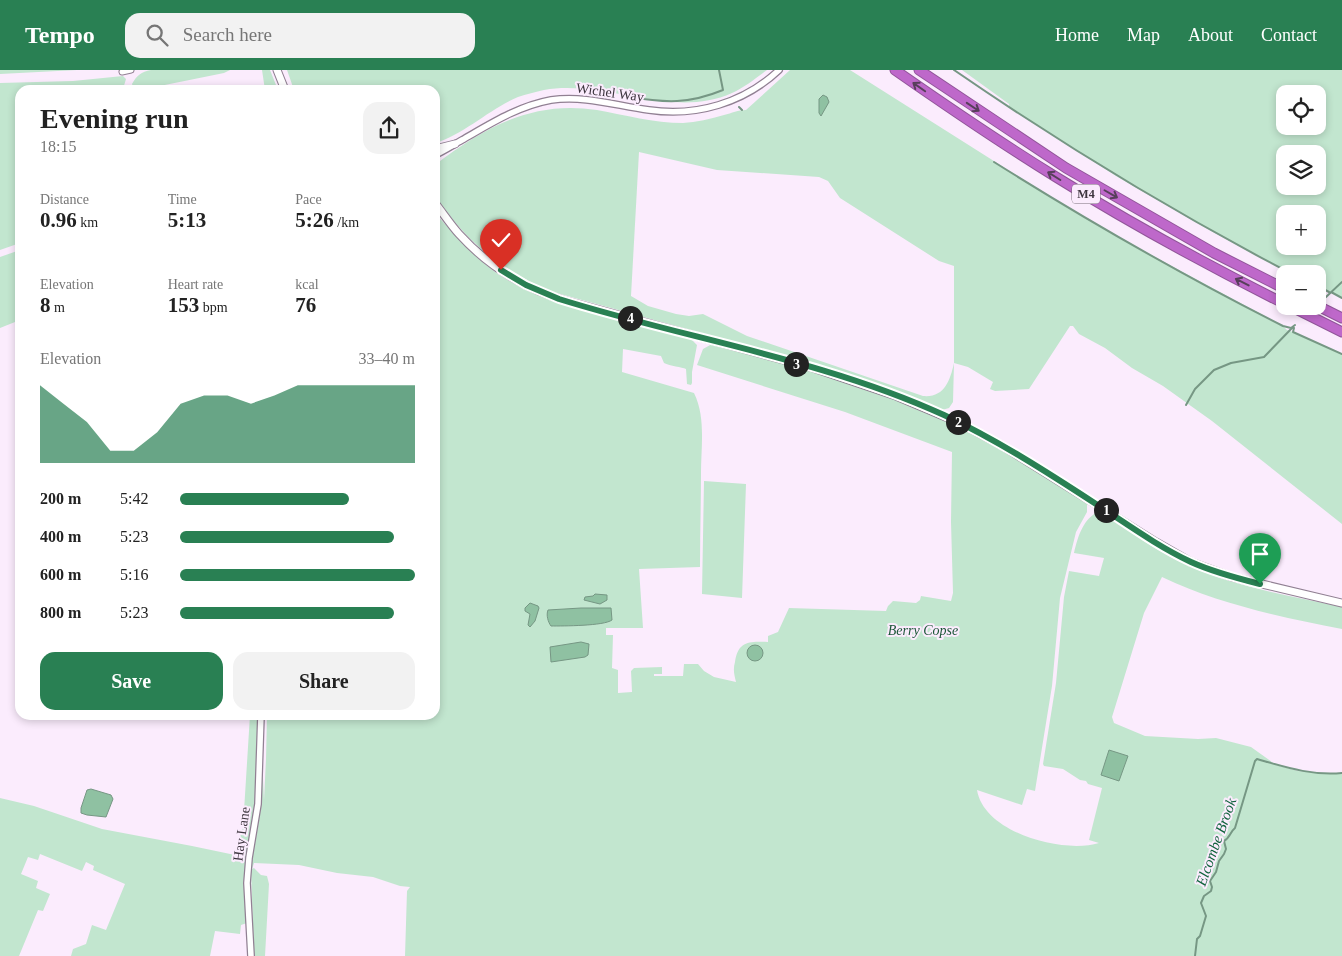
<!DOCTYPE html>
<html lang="en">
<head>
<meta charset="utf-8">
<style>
	:root { --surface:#fff; --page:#f2f2f2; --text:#222; --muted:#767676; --accent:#298053 }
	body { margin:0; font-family:Georgia,serif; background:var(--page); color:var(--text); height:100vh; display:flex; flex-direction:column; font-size:19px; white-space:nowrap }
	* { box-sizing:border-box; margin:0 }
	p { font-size:16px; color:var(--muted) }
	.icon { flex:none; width:28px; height:28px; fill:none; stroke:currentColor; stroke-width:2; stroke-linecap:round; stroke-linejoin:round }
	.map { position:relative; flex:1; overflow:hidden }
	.panel { position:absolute; left:15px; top:15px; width:425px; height:635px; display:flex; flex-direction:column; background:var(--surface); border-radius:15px; box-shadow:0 2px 8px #0003 }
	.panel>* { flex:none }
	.tools { position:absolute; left:1276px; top:15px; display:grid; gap:10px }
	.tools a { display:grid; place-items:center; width:50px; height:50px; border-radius:10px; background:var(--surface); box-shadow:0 2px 8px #0003; font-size:25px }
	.pin { position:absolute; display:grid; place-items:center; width:42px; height:42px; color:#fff; margin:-51px -21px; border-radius:50% 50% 50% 0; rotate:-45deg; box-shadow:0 0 5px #0007 }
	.pin .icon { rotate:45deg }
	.km { position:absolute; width:25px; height:25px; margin:-12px; border-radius:50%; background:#222; color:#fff; font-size:14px; line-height:25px; text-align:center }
	.round { display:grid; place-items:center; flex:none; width:52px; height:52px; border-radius:15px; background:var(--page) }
	.head { display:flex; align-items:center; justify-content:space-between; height:85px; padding:0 25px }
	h1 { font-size:28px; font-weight:600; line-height:38px }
	.metrics { display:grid; grid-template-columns:repeat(3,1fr); gap:8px; height:85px; padding:5px 25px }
	.metrics div { display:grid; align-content:center }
	.metrics b { font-size:21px; font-weight:600 }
	.metrics small { font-size:14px; font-weight:400 }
	.metrics p { font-size:14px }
	.chart { height:140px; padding:10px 25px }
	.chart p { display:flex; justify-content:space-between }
	.chart svg { width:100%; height:90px; margin-top:5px; fill:var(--accent); opacity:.7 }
	.button { display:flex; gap:10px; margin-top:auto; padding:10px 25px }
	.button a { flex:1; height:58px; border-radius:15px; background:var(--accent); color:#fff; font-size:20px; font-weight:600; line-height:58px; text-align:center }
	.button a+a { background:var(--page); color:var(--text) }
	ul { padding:0 25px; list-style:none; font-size:16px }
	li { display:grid; grid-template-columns:80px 60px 1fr; align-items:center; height:38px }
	li i { height:12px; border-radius:6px; background:var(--accent) }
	header { display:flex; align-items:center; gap:30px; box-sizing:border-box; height:70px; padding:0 25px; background:var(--accent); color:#fff }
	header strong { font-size:24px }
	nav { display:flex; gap:28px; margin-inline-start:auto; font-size:18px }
	.search { width:350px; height:45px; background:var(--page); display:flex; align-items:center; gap:12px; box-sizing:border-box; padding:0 18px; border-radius:15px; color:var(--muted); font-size:19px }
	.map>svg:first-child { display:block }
	.green { fill:#c2e6cf; fill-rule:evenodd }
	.water { fill:#8fc1a2; stroke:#769784 }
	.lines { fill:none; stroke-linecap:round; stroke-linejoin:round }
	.stream { stroke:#769784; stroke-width:2 }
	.minor-casing { stroke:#918093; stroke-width:7 }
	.tertiary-casing { stroke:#918093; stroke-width:8 }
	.secondary-casing { stroke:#918093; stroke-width:9 }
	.motorway-casing { stroke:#915699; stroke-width:11 }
	.minor { stroke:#fff; stroke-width:5 }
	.tertiary { stroke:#fff; stroke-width:5.5 }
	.secondary { stroke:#fff; stroke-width:7 }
	.motorway { stroke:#be68ca; stroke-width:9 }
	.oneway { stroke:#573f5a }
	.route-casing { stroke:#fff; stroke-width:10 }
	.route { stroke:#298053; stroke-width:6 }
	.labels { text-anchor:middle; stroke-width:4; stroke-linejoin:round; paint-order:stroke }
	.shield { fill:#fbecfd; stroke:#766c77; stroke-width:1 }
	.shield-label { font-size:12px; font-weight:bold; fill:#3d353e }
	.street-label { font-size:14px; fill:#3d353e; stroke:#fbecfd }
	.park-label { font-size:14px; font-style:italic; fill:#1c5638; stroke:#fbecfd }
	.water-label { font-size:15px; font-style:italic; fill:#12643e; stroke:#fbecfd }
</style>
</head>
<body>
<header>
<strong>Tempo</strong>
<div class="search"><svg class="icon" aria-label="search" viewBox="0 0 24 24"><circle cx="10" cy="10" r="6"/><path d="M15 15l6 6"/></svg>Search here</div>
<nav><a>Home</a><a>Map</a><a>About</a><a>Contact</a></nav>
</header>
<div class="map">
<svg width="1342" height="886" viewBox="0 0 1342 886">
	<rect width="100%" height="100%" fill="#fbecfd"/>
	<path class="green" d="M0,0H77L0,4Z
		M151,0H230L224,3L140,20L134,19L132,14C137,5 141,2 151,0Z
		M262,0H270L278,20H265Z
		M287,0H767C756,8 745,17 732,23C672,50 606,9 544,20C536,22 526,24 518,27C489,39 465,64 435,73V20H294Z
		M790,0H850L1043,122L1114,165L1283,256L1287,260L1293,262L1342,284V454L1212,351L1163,316L1132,298L1105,278L1079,264L1073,256H1070L1029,319L995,321L990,319L993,312L968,297L954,293L953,332L949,338L942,340L863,310L698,262L553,222C511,205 474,179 447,142C443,136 437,130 435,123C433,115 435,104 435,96L436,94C485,57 533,30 597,40C625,45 654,53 683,53C696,52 711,49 724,45C732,43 738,40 746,40ZM639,82L717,100L819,107L828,111L840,128L939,191L954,196V293C950,311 944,328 923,326L747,266L703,244L689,246L676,244L648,236L631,226Z
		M962,0H1342V227L1318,216V204H1292L1213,162L1116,106L1009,37V34ZM1285,24H1318V56H1285ZM1285,84H1318V116H1285ZM1285,144H1318V176H1285Z
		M123,6L126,9L123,19L120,20H20V173L0,180V13L73,11Z
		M435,143C455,165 474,187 498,204C547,237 622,250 678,265L692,270L697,275L692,302V313L691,315L687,314L686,299C682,297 670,296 664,293L661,286L623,279L622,302L694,323C706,347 701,377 701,403C701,434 700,465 700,497L639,499L643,558H606V565H613L612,598L618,600V623L632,622L631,601L634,598L662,597V604H654V606H683L684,594H698L704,601L714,607L736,612C734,604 733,599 735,592C738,571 749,571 768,572V566L778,562L789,538L886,541L888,536L893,531L916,533L920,530L921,526L951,531L953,523L951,452L952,382L845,342L697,295L703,279L712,274C779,293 847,309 912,336C974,361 1032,397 1087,434V442L1076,462L1060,528L1052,616L1035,721L1027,719L1022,735L977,720C984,763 1063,784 1099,773L1089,770L1102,718L1088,714L1086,711L1080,710L1063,699L1044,696L1043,694L1056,613L1064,527L1069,501L1099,506L1104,488L1074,483C1078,466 1083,449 1099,441C1127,459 1157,482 1187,495C1236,517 1290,526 1342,537V559C1281,547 1218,534 1162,507L1144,543L1112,647L1114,653L1145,666L1198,669L1216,668L1251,677L1276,695L1298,701L1325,704L1342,703V886H405L407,821L410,817L400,816L373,807L337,803L299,795L254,793L252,799L254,798L261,805L267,806L269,814L265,886H254L251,801L247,853L241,855L240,864L215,861L210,886H71L73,879L86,874L92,855L106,860L125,814L93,800L94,796L86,792L82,801L40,784L38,790L28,787L21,804L38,811L36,818L50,824L43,841L38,840L19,886H0V728L34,736L102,759L192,776L235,785L243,757L250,645H260L264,730L266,689L267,645H435Z
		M20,180V250L0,258V187Z
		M704,411L746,414L742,528L702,524Z"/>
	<path class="water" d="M823,25L827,27L829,32L821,46L819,43V29Z
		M595,524L607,525V530L600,534L584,530L585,527L593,526Z
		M530,533L538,536L539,538L535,551L530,557L528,555L530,544L525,541V538Z
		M581,538H611L612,550C604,556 563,556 551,556C548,552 546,545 548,540Z
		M581,572L589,574L588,585L585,587L551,592L550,577Z
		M747 583a8 8 0 1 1 16 0a8 8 0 1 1-16 0Z
		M1109,680L1128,686L1119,711L1101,705Z
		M91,719L111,725L113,729L106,747L87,745L81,743V738L87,720Z"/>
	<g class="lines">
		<path class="stream" d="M954,0C1063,75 1175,143 1292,204
			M629,27C666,33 689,34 723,20L719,0
			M739,37L742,40
			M994,92C1088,151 1184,206 1283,256L1291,258L1295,255
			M1318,216L1329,222
			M1331,222L1342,228
			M1326,227L1342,212
			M1294,258L1293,262L1342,284
			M1186,335L1195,319L1214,300L1231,293L1264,287L1292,258
			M1195,886L1197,869L1200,866L1206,846L1201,833L1204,826L1211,821L1212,817L1210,811L1216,802L1219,791L1224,784L1226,779L1224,771C1230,768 1230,762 1235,758L1255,691L1257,689C1285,697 1312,706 1342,703"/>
		<defs>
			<path id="minor" d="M122,2L131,0"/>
			<path id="tertiary" d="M435,85C444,81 453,75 462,70C490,54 518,36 551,30C585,25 617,36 649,40C696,47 744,33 779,0
				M251,886L247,813L249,788L258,734L261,645"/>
			<path id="secondary" d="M277,0L285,20
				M435,79L455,74
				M435,133C443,143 450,154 459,164C488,196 526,219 567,231L813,298L896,326L960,353L1001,375L1156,472L1191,492L1232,507L1342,533"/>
			<path id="motorway" d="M895,0C948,37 1001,73 1056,107C1130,153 1207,195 1285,234
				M919,0L1066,98L1214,183L1285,219
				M1290,236L1342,262
				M1318,236L1342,248"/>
		</defs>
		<use href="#minor" class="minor-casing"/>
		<use href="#tertiary" class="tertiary-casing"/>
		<use href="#secondary" class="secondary-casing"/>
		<use href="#motorway" class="motorway-casing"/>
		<use href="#minor" class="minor"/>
		<use href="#tertiary" class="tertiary"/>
		<use href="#secondary" class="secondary"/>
		<use href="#motorway" class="motorway"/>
	</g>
	<defs><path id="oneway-shaft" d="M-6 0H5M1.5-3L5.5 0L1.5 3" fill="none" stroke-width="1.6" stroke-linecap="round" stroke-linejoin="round" transform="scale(1.25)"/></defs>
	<g class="oneway">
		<use href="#oneway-shaft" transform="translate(919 17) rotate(-145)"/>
		<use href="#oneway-shaft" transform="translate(973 37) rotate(34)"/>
		<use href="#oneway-shaft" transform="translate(1054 106) rotate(-148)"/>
		<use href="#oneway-shaft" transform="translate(1111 124) rotate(30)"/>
		<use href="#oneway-shaft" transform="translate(1242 212) rotate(-153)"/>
	</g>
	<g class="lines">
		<defs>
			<path id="route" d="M501,200L526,215L559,229C687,269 822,289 944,345C997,370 1047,402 1096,434C1127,454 1157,476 1191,492C1213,502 1236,508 1260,514"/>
		</defs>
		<use href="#route" class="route-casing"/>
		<use href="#route" class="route"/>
	</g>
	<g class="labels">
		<rect class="shield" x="1072" y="114.5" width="28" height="19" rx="4"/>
		<g class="shield-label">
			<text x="1086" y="128">M4</text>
		</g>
		<g class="street-label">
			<text transform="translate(610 22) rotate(8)" y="5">Wichel Way</text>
			<text transform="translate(241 764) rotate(-82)" y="5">Hay Lane</text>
		</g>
		<g class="park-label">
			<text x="923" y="565">Berry Copse</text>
		</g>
		<g class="water-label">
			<text transform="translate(1216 772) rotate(-70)" y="5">Elcombe Brook</text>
		</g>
	</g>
</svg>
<div class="tools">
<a><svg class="icon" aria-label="locate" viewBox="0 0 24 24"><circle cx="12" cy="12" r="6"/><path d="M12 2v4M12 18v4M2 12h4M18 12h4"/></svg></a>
<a><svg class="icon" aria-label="layers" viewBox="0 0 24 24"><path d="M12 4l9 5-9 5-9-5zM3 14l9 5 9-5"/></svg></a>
<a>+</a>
<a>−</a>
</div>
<div class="pin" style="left:1260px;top:514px;background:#1e9e55"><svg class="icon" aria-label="arrive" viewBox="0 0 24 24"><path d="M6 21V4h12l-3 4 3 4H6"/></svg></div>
<div class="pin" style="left:501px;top:200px;background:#d93025"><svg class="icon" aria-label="check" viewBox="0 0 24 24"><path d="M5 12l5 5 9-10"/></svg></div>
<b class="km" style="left:1106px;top:440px">1</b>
<b class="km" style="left:958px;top:352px">2</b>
<b class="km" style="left:796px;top:294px">3</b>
<b class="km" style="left:630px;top:248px">4</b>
<section class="panel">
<div class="head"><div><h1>Evening run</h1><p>18:15</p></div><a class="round"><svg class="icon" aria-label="share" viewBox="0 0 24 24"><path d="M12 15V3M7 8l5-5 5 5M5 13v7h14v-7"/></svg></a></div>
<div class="metrics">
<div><p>Distance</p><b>0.96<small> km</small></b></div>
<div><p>Time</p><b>5:13</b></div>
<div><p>Pace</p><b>5:26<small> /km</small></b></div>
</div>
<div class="metrics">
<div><p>Elevation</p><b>8<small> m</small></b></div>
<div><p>Heart rate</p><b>153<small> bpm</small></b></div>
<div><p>kcal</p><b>76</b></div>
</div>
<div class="chart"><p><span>Elevation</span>33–40 m</p>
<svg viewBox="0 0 160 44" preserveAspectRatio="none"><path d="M0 44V6L10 15L20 24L30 38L40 38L50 29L60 15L70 11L80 11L90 15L100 11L110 6L120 6L130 6L140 6L150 6L160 6V44z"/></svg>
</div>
<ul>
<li><b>200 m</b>5:42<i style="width:72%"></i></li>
<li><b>400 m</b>5:23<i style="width:91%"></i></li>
<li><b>600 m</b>5:16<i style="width:100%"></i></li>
<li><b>800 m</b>5:23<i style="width:91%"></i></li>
</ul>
<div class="button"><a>Save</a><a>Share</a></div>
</section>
</div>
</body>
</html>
